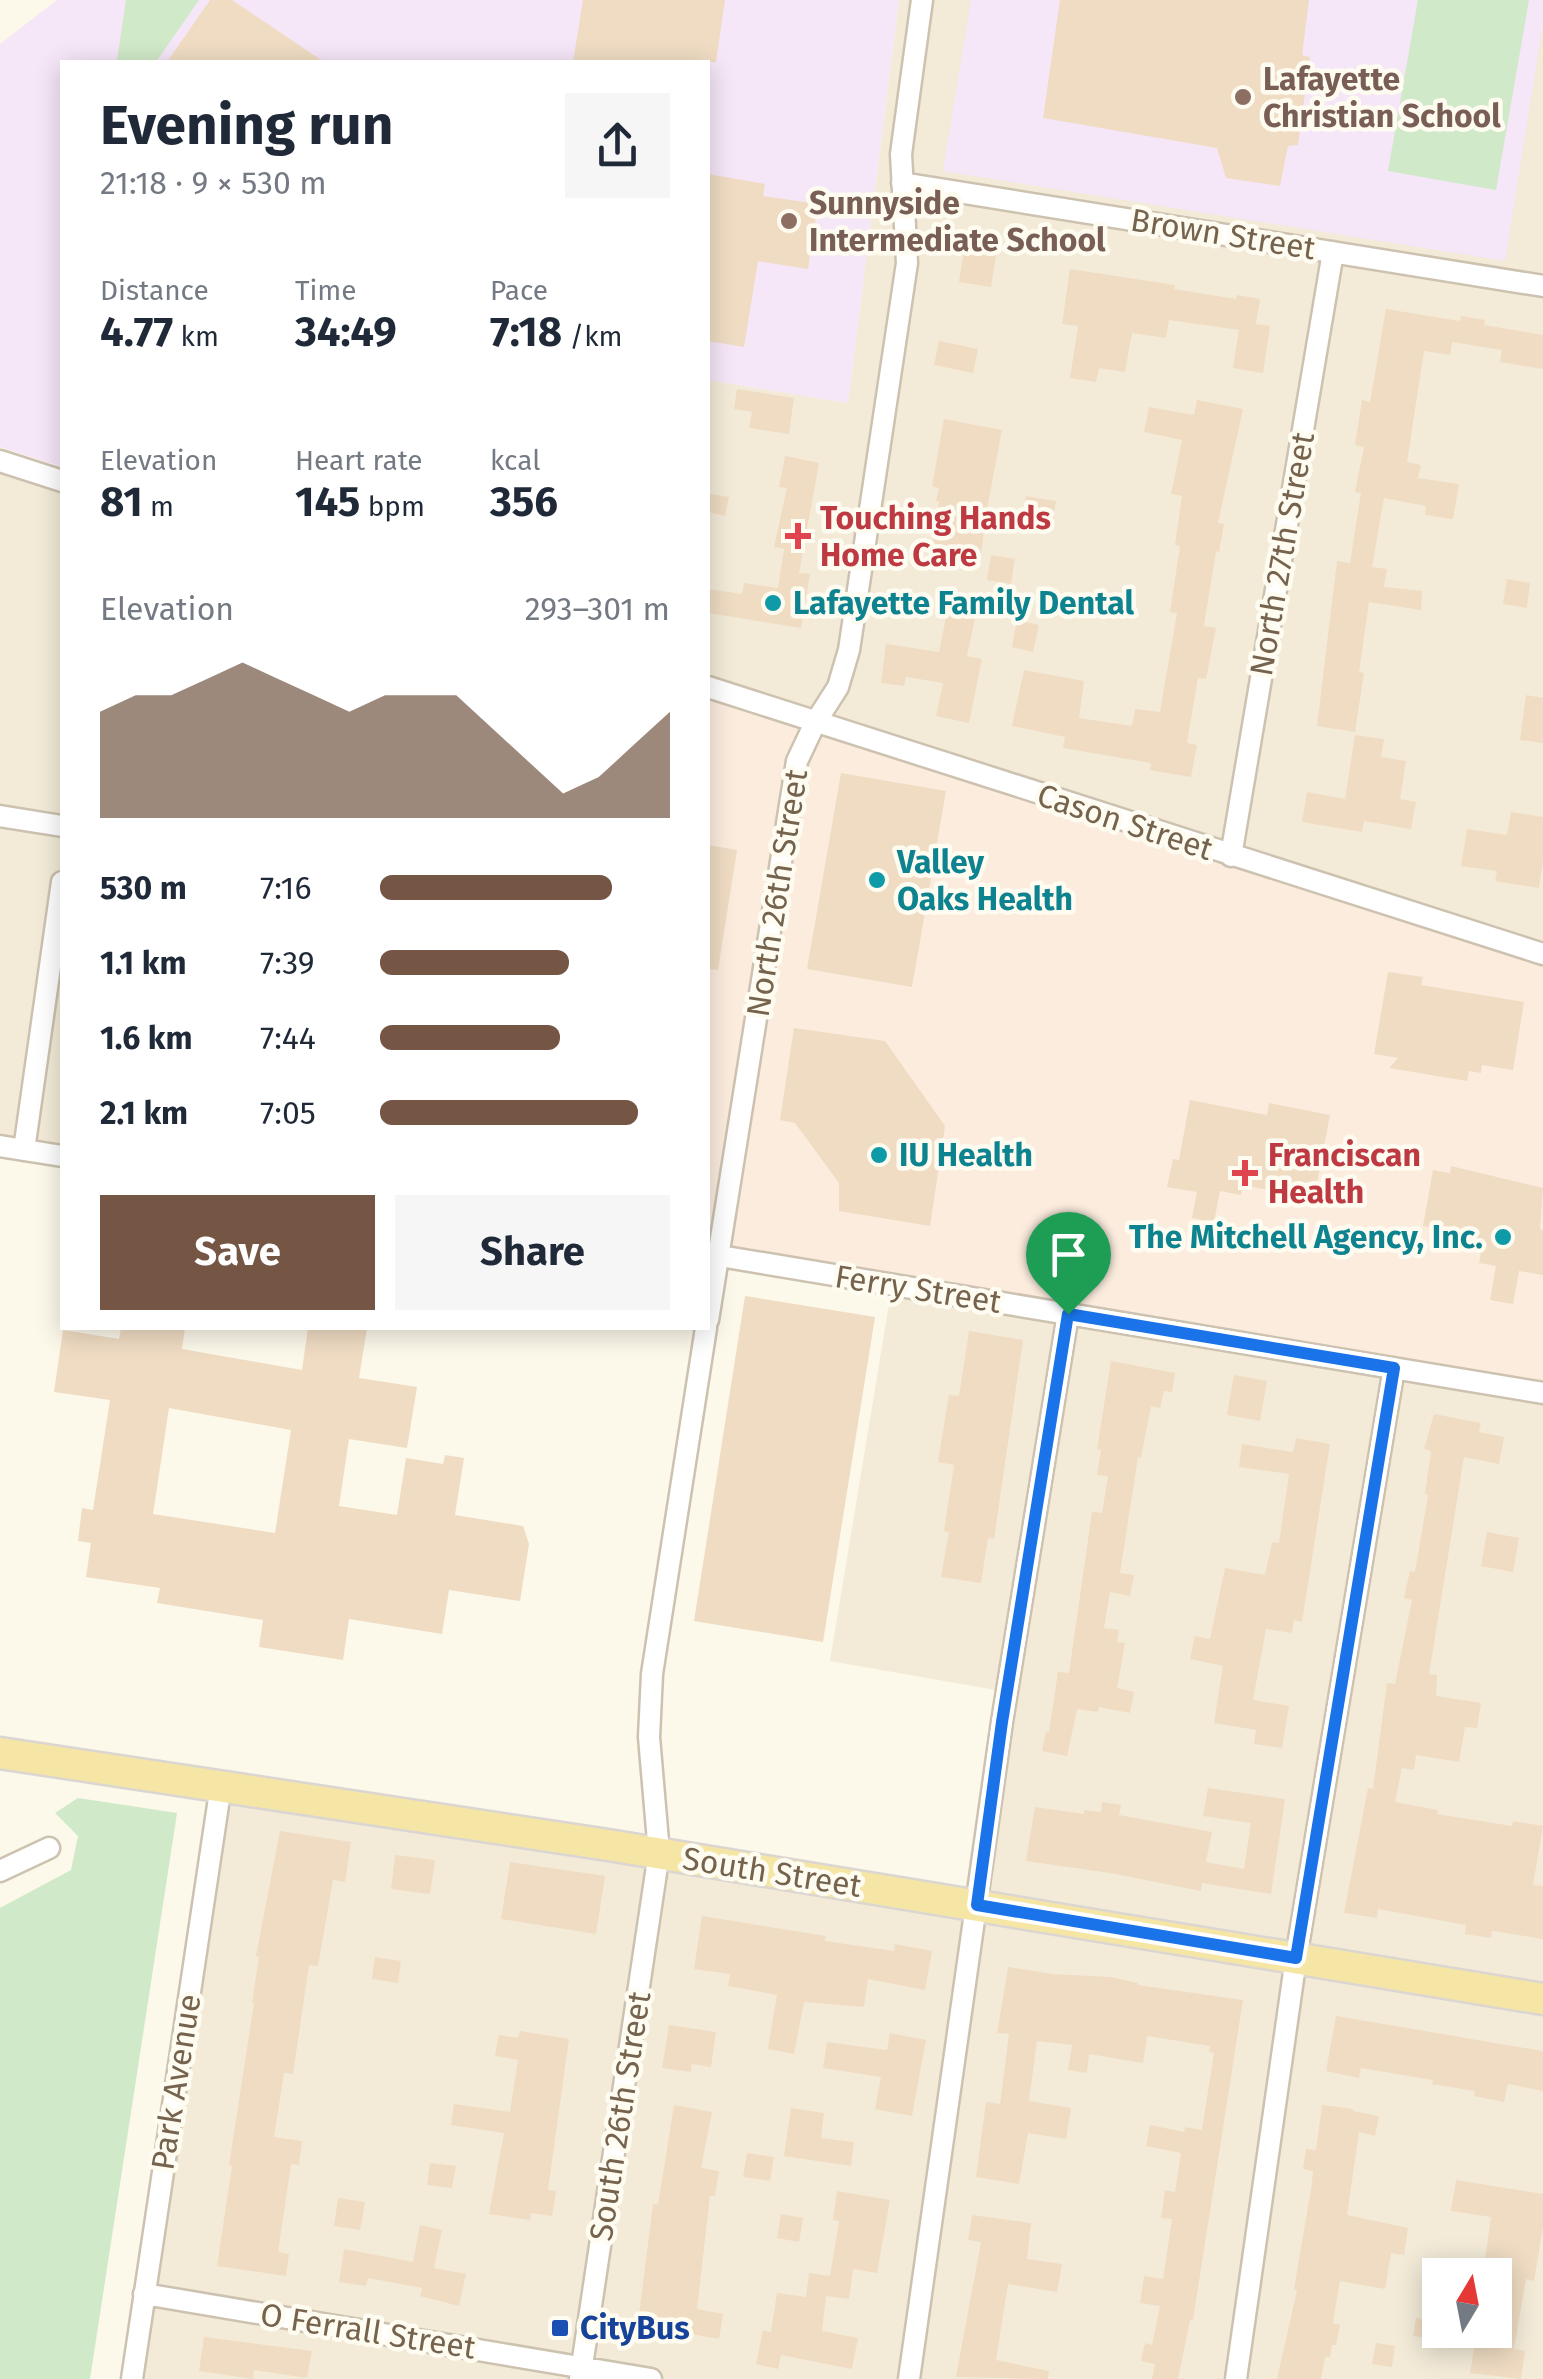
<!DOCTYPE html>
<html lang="en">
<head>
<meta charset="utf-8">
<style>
	:root { --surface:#fff; --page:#f6f6f7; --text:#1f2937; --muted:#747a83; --accent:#755645 }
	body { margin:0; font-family:"Fira Sans",sans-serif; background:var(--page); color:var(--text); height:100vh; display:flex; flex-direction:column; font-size:38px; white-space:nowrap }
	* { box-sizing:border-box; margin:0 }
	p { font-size:32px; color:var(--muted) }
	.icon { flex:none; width:55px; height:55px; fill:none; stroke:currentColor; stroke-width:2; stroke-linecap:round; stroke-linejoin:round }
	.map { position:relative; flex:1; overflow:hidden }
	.panel { position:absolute; left:60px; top:60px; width:650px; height:1270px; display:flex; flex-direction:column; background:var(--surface); border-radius:0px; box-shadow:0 5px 25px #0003 }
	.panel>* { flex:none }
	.needle { width:65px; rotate:10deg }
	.tools { position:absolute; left:1422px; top:2258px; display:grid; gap:20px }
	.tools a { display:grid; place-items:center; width:90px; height:90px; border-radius:0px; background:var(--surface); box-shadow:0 5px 25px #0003; font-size:50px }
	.pin { position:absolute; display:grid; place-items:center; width:85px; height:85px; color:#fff; margin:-102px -42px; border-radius:50% 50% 50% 0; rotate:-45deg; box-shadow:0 0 10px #0007 }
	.pin .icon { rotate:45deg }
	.round { display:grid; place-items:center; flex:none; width:105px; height:105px; border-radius:0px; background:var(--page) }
	.overview { display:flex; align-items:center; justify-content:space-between; height:170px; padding:0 40px }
	h1 { font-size:55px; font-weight:700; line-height:75px }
	.stats { display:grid; grid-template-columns:repeat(3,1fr); gap:15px; height:170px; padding:10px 40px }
	.stats div { display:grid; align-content:center }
	.stats b { font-size:42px; font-weight:700 }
	.stats small { font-size:28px; font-weight:400 }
	.stats p { font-size:28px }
	.chart { height:280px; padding:20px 40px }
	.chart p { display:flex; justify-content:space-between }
	.chart svg { width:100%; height:180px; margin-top:10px; fill:var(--accent); opacity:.7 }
	.primary-button { display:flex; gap:20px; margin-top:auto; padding:20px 40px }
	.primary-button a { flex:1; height:115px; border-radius:0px; background:var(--accent); color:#fff; font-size:40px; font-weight:700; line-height:115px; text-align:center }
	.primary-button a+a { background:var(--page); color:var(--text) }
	ul { padding:0 40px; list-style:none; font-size:32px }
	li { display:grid; grid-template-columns:160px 120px 1fr; align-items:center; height:75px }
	li i { height:25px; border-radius:12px; background:var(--accent) }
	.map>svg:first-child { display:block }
	.residential { fill:#f3ebd8; fill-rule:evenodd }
	.commercial { fill:#fbecde }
	.education { fill:#f5e6f8 }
	.green { fill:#d0e9c8 }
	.building { fill:#f0dcc3; fill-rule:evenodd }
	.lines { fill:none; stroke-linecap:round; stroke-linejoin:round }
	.minor-casing { stroke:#cdc2b0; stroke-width:25 }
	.primary-casing { stroke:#dbd6d1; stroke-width:35 }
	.minor { stroke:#fff; stroke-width:20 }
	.primary { stroke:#f6e6a6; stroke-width:30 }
	.route-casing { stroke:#fff; stroke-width:20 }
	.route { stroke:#1a73e8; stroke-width:12 }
	.education-dot { fill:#8d6e63; stroke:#fefbf0; stroke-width:4 }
	.health-dot { fill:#e0444e; stroke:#fefbf0; stroke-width:4 }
	.culture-dot { fill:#0f9aa8; stroke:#fefbf0; stroke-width:4 }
	.transit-dot { fill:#1a4fb4; stroke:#fefbf0; stroke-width:4 }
	.labels { text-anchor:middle; stroke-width:9; stroke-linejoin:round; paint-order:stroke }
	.education-label { font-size:32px; font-weight:bold; fill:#785e54; stroke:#fefbf0; text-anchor:start }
	.street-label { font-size:32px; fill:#75634e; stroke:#fefbf0 }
	.health-label { font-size:32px; font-weight:bold; fill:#be3a42; stroke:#fefbf0; text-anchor:start }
	.culture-label { font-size:32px; font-weight:bold; fill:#0d838f; stroke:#fefbf0; text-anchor:start }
	.transit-label { font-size:32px; font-weight:bold; fill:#164399; stroke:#fefbf0; text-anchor:start }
</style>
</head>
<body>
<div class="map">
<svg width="1543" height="2379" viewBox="0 0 1543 2379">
	<rect width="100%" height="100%" fill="#fcf8ea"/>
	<path class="residential" d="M899,0H1543V954L708,687V380L848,403Z
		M0,461L62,481V1156L0,1146Z
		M892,1286L1543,1393V2379H132L221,1785L977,1905L1007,1692L830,1661ZM1440,2275H1495V2330H1440Z"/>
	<path class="commercial" d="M708,687L1543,954V1393L708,1254Z"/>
	<path class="education" d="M57,0H899L848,403L708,380V62H62V467L0,447V44Z
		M971,0H1543V23L1505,261L943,171Z"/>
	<path class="green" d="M126,0H199L156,62H121L117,60Z
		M1418,0H1529L1496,190L1388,171Z
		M78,1798L177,1813L90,2379H0V1908L71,1870L78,1836L55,1813Z"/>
	<path class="building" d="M210,0H232L324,62H167Z
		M583,0H725L716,62H573Z
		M1060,0H1309L1302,55L1310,57L1298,145L1288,146L1280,186L1226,178L1217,148L1043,118Z
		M708,174L765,184L763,196L818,204L808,269L758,261L744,347L708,341Z
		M964,250L996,255L991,287L959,282Z
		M1070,269L1175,285L1174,289L1236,299L1237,295L1260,299L1256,324L1270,326L1263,373L1233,368L1239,330L1169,320L1166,338L1132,333L1125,372L1099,368L1096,382L1070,378L1078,326L1062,324Z
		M1386,309L1460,321L1461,316L1485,320L1484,325L1543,335V369L1500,362L1502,350L1452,342L1450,355L1424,351L1407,462L1421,465L1418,478L1459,484L1453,519L1425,515L1426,506L1384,498L1372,567L1387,569L1384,587L1422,591L1421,610L1369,602L1359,672L1364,673L1355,732L1317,726L1337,561L1350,563L1361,493L1355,492L1364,447L1355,445L1362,400L1370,402Z
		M939,341L978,349L973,373L934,365Z
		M737,389L794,398L789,434L749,428L752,412L734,409Z
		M1197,400L1243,409L1218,523L1224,524L1219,552L1216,551L1204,626L1216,628L1206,679L1198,678L1187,743L1197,745L1191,777L1150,770L1151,763L1063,748L1065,737L1012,726L1024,670L1084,681L1079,718L1132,726L1135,709L1160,712L1177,613L1170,612L1180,546L1175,545L1182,496L1171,494L1182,440L1144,432L1149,407L1194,415Z
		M944,419L1002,430L985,520L981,557L932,549L939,501H936L939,488L932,486Z
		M785,456L819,463L799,573L810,574L801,628L708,613V589L742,594L744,583L778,588L784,549L774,547L787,488L779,487Z
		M710,494L729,497L725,516L708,512Z
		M1026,496L1056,501L1052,529L1022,524Z
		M991,555L1015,559L1011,584L987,580Z
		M1507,579L1530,583L1527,608L1503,604Z
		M948,608L976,614L967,656L982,659L969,723L936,716L943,683L906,677L904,686L881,683L886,644L939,652Z
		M1017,620L1039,625L1033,652L1012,647Z
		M1526,695L1543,698V743L1520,740Z
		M1355,735L1384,739L1381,757L1406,761L1400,799L1416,802L1411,829L1364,821L1362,832L1302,822L1307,792L1345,799Z
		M841,773L946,791L912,987L807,969Z
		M1511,812L1543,817V860L1539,888L1495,881L1497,871L1461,866L1467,829L1507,835Z
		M708,845L737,850L718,970L708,969Z
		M1388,972L1423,977L1421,985L1524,1002L1513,1070L1482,1065L1481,1073L1469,1071L1467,1081L1389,1068L1398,1058L1374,1054Z
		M794,1028L885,1041L945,1126L930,1226L839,1211V1183L795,1123L780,1120Z
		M1190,1100L1267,1115L1269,1103L1330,1115L1314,1199L1243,1185L1241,1195L1220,1191L1214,1222L1192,1218L1197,1192L1167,1187L1173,1159L1179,1160Z
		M1451,1166L1543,1188L1540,1229L1543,1230V1275L1519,1271L1513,1304L1490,1300L1496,1266L1479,1263L1483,1241L1441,1233L1442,1229L1423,1226L1433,1170L1450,1173Z
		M745,1296L875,1317L823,1642L694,1621Z
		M121,1328H185L182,1349L302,1370L308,1328H367L359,1378L417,1387L407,1448L349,1439L339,1506L397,1515L406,1458L443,1464L445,1455L464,1458L455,1515L523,1526L529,1544L520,1601L449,1590L442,1634L349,1619L343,1660L259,1647L263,1620L157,1603L160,1588L86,1577L91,1543L78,1541L82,1508L93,1510L110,1400L54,1392L63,1330L119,1339ZM169,1408L291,1430L275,1533L153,1514Z
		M969,1331L1023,1340L994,1539L988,1538L981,1583L941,1577L949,1532L944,1531L954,1465L938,1462L949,1395L959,1396Z
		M1111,1361L1175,1373L1172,1392L1164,1391L1160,1408L1151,1406L1141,1458L1138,1457L1120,1573L1134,1575L1130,1596L1110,1592L1104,1628L1119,1630L1117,1642L1125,1643L1117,1688L1134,1692L1130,1713L1099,1707L1098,1712L1077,1709L1067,1756L1042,1751L1046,1731L1049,1732L1058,1672L1069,1673L1092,1512L1102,1513L1108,1476L1097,1475L1101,1450L1097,1449Z
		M1234,1375L1267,1381L1260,1421L1227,1415Z
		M1434,1414L1481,1423L1479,1432L1504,1437L1499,1464L1464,1457L1429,1674L1437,1675L1436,1696L1481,1703L1477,1728L1465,1727L1459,1762L1416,1755L1414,1770L1402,1768L1395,1802L1438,1810L1437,1814L1512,1826L1513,1821L1543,1826L1533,1885L1543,1886V1939L1492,1931L1491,1938L1465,1934L1466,1925L1378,1909L1377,1918L1344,1913L1368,1788L1373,1789L1387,1683L1395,1684L1412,1600L1404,1598L1410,1571L1415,1572L1428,1495L1425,1494L1431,1451L1424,1449Z
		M1296,1438L1330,1444L1302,1622L1294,1620L1292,1633L1266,1629L1253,1700L1289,1706L1282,1748L1254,1744L1256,1730L1214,1723L1223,1666L1190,1659L1195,1636L1210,1639L1225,1568L1265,1575L1272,1542L1279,1543L1289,1474L1239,1467L1242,1444L1293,1452Z
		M1487,1532L1519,1538L1513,1572L1481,1566Z
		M1208,1788L1285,1799L1271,1894L1202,1883L1201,1891L1110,1873L1026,1861L1035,1807L1084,1814V1810L1101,1812L1102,1802L1121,1805L1119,1815L1212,1832L1206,1862L1244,1869L1251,1823L1203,1816Z
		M280,1831L351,1842L345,1882L333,1880L318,1966L309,1965L293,2074L284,2073L274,2137L302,2141L299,2165L291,2164L278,2252L289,2254L286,2276L217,2266L232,2166L229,2165L254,2003H252L259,1957L256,1956Z
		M395,1855L435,1860L430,1894L391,1889Z
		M510,1862L605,1876L596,1934L501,1919Z
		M702,1916L826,1936L825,1941L894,1951L895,1944L932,1951L925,1990L868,1979L864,2007L804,2002L794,2054L768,2049L777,1995L728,1986L730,1974L694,1969Z
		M375,1957L401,1961L398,1983L372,1979Z
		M1008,1967L1053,1974L1110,1977L1138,1983V1985L1243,2000L1193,2320H1190L1178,2379H1152L1155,2364L1141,2361L1145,2343L1152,2345L1160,2306L1140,2303L1144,2276L1163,2279L1172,2219L1161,2218L1165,2190L1175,2192L1181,2153L1146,2146L1150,2125L1184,2132L1185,2127L1202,2130L1214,2053L1209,2052L1210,2046L1147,2036L1143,2063L1089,2054L1087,2073L1068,2070L1072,2045L1037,2041L1029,2101L1071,2108L1066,2139L1028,2133L1019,2184L976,2177L986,2102L1000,2104L1009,2034L997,2033Z
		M1336,2016L1543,2051V2091L1508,2084L1504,2102L1474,2096L1475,2091L1432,2084L1433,2080L1361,2068L1359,2078L1326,2071Z
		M669,2025L716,2032L711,2067L692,2064L691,2072L662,2068Z
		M520,2031L569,2039L548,2190L556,2191L552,2216L531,2213L530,2220L489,2214L504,2133L451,2125L454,2104L510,2112L518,2060L495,2056L499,2035L518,2038Z
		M890,2033L926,2040L912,2116L875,2109L881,2077L823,2068L827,2042L887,2050Z
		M674,2105L712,2112L701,2168L719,2171L715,2196H710L697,2309L723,2314L719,2339L674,2331V2335L658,2332L657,2342L636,2339L653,2204L658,2205Z
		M1322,2105L1353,2109V2111L1379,2116L1375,2136L1359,2132L1347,2215L1408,2228L1404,2255L1391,2253L1385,2289L1340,2281L1333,2323L1340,2325L1336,2345H1332L1330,2357H1325L1321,2379H1277L1297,2290L1294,2289L1312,2183L1313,2171L1303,2169L1306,2149L1316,2150Z
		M791,2108L824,2113L821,2138L854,2142L851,2166L784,2156Z
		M747,2153L774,2157L770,2181L743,2177Z
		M430,2163L456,2166L452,2188L427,2185Z
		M1456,2180L1543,2194V2226L1534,2281L1526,2279L1514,2349L1525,2351L1521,2379L1470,2373L1475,2343L1495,2346V2275L1483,2273L1491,2217L1451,2211Z
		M837,2191L890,2200L877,2273L853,2269L849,2299L826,2296L822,2331L858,2338L852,2369L781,2355L778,2369L756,2364L763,2330L771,2332L777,2293L806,2297L809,2273L830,2276L839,2221L833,2220Z
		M338,2198L365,2202L360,2230L334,2226Z
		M781,2214L803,2218L799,2242L777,2238Z
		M972,2215L1031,2223L1027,2259L1062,2264L1057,2292L1008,2284L996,2360L1049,2371L1048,2379L956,2377L981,2242L968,2240Z
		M420,2225L442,2230L434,2268L466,2274L459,2306L420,2296L422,2288L368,2278L366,2286L339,2282L344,2249L413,2262Z
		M1416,2318L1436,2321L1434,2339L1413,2336Z
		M204,2337L312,2351L307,2378L254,2370L253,2379L199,2371Z
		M1376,2343L1395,2346L1392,2367L1372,2364Z"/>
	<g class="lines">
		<defs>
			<path id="minor" d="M902,183L1543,286
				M0,461L62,481
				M708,687L1543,954
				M0,816L62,826
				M1231,856L1333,252
				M0,1146L62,1156
				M24,1150L62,882
				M708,1254L1543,1393
				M708,1320L797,761L815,723L838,687L849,650L907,263L901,154L922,0
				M0,1871L49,1848
				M144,2294L651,2379
				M132,2379L221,1785
				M580,2379L659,1853L649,1737L652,1674L706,1328
				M909,2379L1002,1722L1068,1314
				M1236,2379L1296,1958L1394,1368"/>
			<path id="primary" d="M0,1753L608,1845L1543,1999"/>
		</defs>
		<use href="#minor" class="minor-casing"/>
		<use href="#primary" class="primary-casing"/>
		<use href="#minor" class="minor"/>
		<use href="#primary" class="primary"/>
	</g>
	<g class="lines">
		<defs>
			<path id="route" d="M1068,1314L1394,1368L1296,1958L977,1905L1002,1722Z"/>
		</defs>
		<use href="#route" class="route-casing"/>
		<use href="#route" class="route"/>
	</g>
	<g class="education-dot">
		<circle cx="1243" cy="97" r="10"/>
		<circle cx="789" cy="221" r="10"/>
	</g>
	<g class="health-dot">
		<path d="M793 521h10v10h10v10h-10v10h-10v-10h-10v-10h10z"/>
		<path d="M1240 1158h10v10h10v10h-10v10h-10v-10h-10v-10h10z"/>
	</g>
	<g class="culture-dot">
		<circle cx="773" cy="603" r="10"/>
		<circle cx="877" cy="880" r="10"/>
		<circle cx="879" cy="1155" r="10"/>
		<circle cx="1503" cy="1237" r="10"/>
	</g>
	<rect class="transit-dot" x="550" y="2318" width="20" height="20" rx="5"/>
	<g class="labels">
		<g class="education-label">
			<text x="1263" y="90">Lafayette<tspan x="1263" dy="37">Christian School</tspan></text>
			<text x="809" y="214">Sunnyside<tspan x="809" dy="37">Intermediate School</tspan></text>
		</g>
		<g class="street-label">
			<text transform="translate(1223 234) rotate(9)" y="11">Brown Street</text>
			<text transform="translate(1282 554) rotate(-80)" y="11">North 27th Street</text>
			<text transform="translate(1125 822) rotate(18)" y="11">Cason Street</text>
			<text transform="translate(777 893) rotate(-81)" y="11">North 26th Street</text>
			<text transform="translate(918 1289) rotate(9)" y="11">Ferry Street</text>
			<text transform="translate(772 1872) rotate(9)" y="11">South Street</text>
			<text transform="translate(176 2082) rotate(-81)" y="11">Park Avenue</text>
			<text transform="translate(620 2116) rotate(-81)" y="11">South 26th Street</text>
			<text transform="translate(368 2331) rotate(9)" y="11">O Ferrall Street</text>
		</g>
		<g class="health-label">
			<text x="820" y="529">Touching Hands<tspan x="820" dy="37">Home Care</tspan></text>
			<text x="1268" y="1166">Franciscan<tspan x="1268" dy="37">Health</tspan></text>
		</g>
		<g class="culture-label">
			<text x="793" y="614">Lafayette Family Dental</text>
			<text x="897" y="873">Valley<tspan x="897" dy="37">Oaks Health</tspan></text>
			<text x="899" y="1166">IU Health</text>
			<text x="1483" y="1248" text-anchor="end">The Mitchell Agency, Inc.</text>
		</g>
		<g class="transit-label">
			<text x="580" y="2339">CityBus</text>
		</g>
	</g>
</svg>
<div class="tools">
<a><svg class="needle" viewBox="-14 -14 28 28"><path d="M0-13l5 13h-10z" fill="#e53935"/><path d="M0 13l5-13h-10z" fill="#747a83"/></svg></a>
</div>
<div class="pin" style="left:1068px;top:1314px;background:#1e9e55"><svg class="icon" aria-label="arrive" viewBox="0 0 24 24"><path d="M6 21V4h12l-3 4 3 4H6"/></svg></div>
<section class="panel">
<div class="overview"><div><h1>Evening run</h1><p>21:18 · 9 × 530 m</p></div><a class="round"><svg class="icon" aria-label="share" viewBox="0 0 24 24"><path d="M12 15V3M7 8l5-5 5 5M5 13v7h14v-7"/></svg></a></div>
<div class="stats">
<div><p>Distance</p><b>4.77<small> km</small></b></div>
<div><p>Time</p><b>34:49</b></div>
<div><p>Pace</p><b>7:18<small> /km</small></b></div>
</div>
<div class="stats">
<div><p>Elevation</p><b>81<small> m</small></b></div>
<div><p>Heart rate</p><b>145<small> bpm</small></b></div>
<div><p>kcal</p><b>356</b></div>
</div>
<div class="chart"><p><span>Elevation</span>293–301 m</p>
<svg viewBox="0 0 160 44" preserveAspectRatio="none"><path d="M0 44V18L10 14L20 14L30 10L40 6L50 10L60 14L70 18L80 14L90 14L100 14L110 22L120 30L130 38L140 34L150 26L160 18V44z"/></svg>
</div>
<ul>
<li><b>530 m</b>7:16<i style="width:80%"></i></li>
<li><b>1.1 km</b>7:39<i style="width:65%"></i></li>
<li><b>1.6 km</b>7:44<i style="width:62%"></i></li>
<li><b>2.1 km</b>7:05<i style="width:89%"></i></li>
</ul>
<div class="primary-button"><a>Save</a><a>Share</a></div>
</section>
</div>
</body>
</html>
